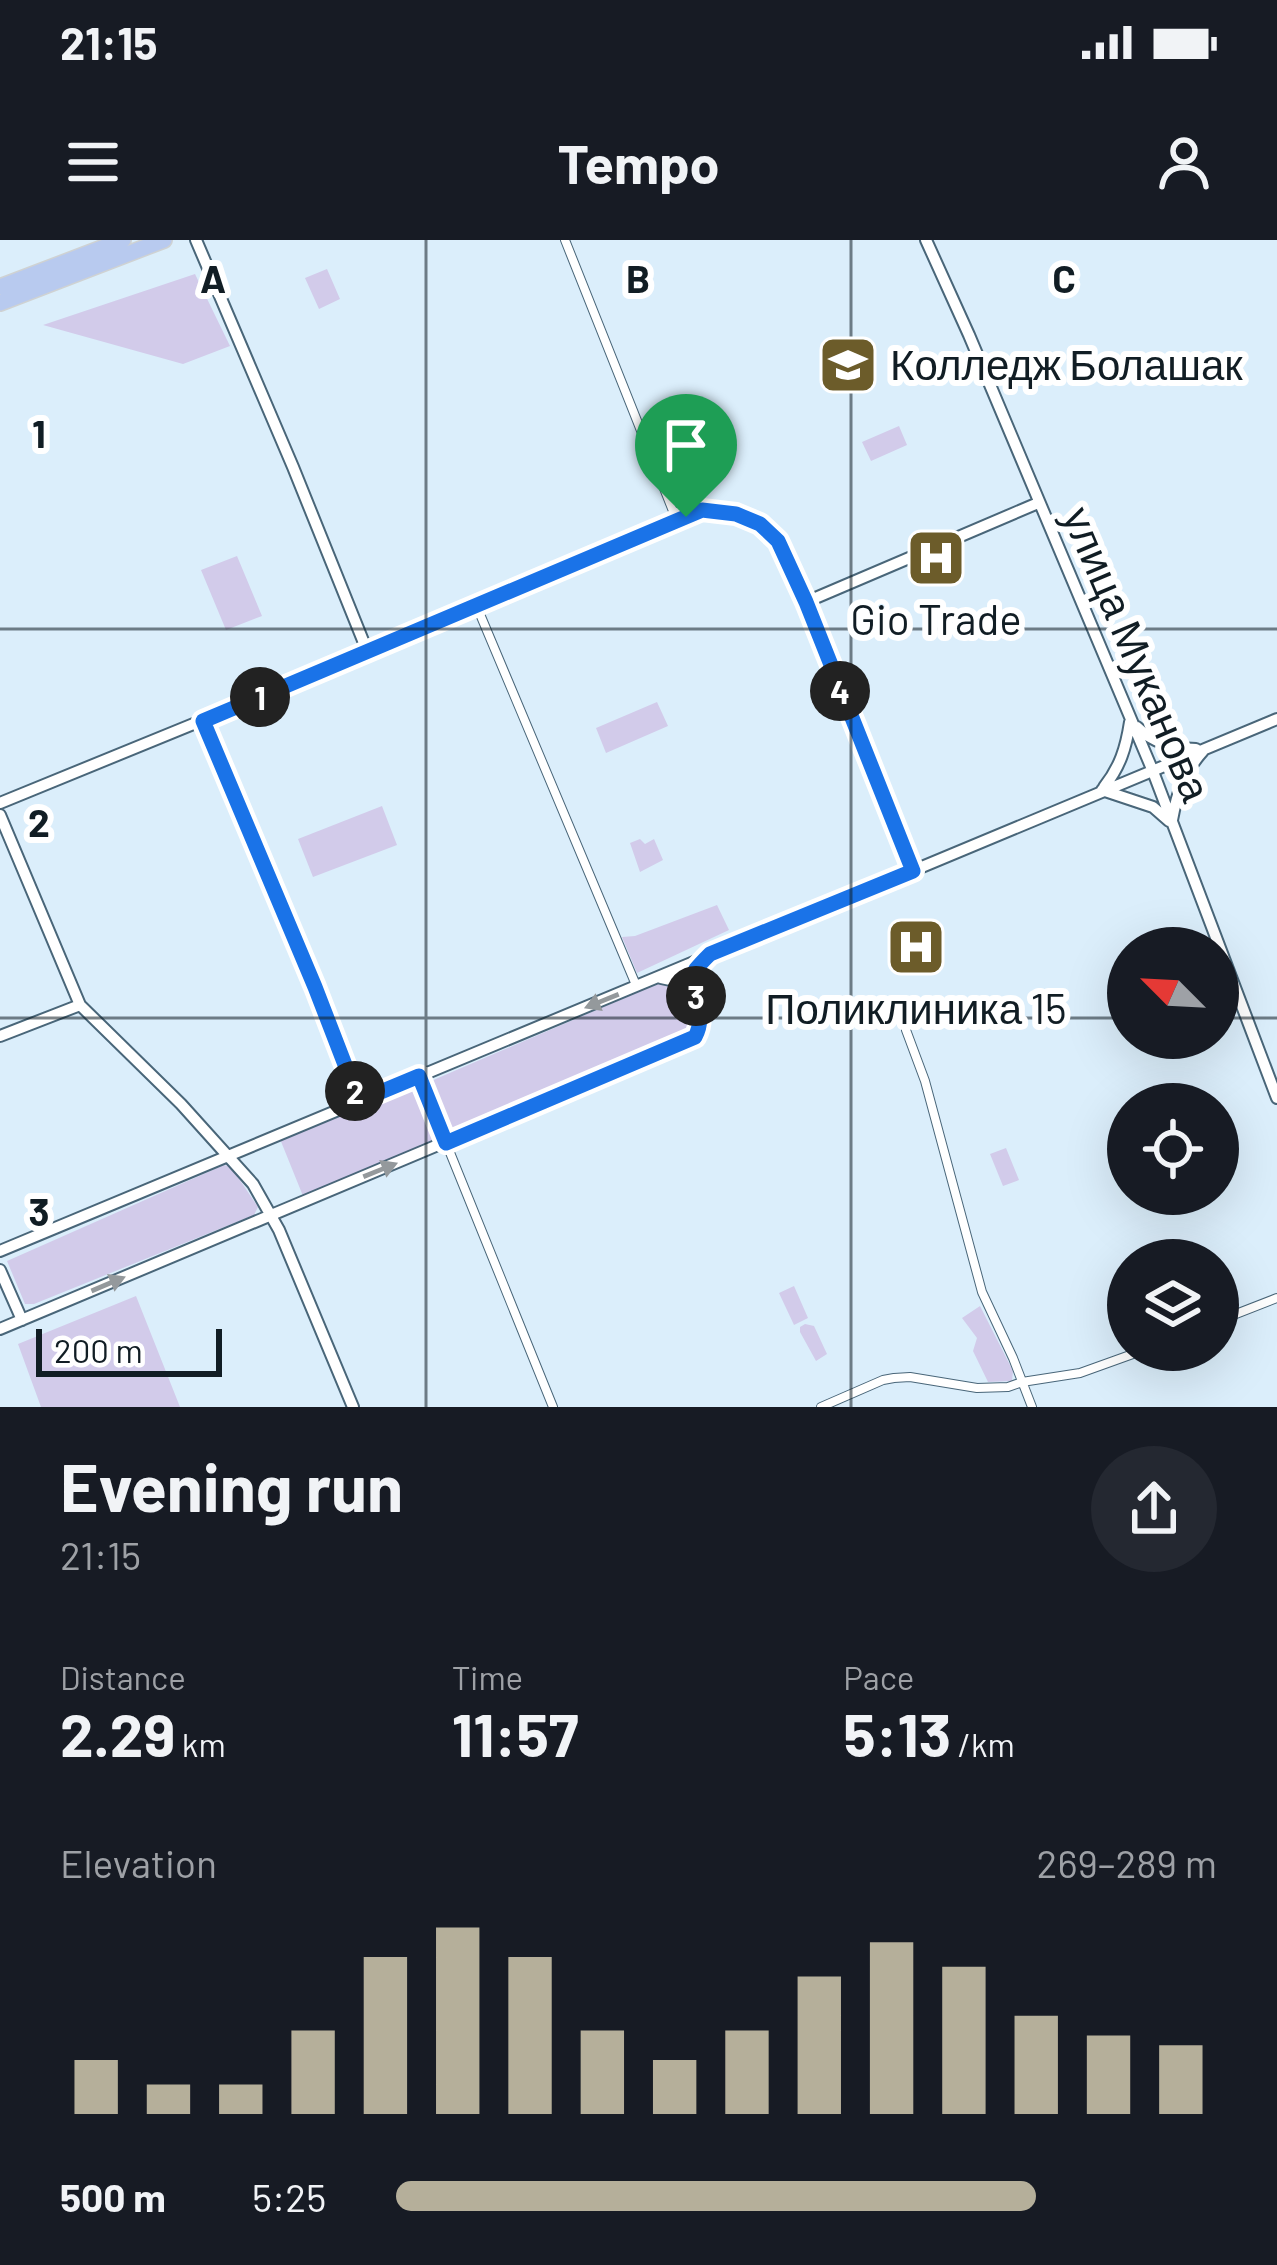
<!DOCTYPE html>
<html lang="en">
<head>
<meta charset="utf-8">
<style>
	:root { --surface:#171b24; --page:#242831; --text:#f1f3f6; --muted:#9ea1a6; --accent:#b5af9a }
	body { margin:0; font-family:Barlow,sans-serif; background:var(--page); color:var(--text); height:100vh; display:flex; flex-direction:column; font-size:45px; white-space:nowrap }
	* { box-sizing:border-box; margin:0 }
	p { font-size:39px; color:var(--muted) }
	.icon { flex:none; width:66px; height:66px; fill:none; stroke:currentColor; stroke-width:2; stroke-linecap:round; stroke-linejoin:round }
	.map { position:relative; height:1167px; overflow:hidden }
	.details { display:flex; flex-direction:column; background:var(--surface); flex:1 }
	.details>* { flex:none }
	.needle { width:78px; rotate:294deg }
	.fabs { position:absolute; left:1107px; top:687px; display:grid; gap:24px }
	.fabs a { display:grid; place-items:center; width:132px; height:132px; border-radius:50%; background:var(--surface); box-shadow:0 12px 48px #0002; font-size:60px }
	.scale { position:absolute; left:36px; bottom:30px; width:186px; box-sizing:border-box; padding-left:12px; border:6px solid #111d24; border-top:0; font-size:33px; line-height:42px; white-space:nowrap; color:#111d24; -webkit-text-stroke:9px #fff; paint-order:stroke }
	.pin { position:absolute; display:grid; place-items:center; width:102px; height:102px; color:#fff; margin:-123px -51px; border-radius:50% 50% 50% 0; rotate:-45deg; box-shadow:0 0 12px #0007 }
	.pin .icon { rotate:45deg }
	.km { position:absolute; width:60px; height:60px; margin:-30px; border-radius:50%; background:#222; color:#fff; font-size:33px; line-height:60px; text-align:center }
	.round { display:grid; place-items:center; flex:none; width:126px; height:126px; border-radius:63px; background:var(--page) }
	.overview { display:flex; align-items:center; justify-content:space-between; height:204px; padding:0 60px }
	h1 { font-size:66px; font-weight:700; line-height:90px }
	.stats { display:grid; grid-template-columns:repeat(3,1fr); gap:18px; height:204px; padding:12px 60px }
	.stats div { display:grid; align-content:center }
	.stats b { font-size:60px; font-weight:700 }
	.stats small { font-size:33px; font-weight:400 }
	.stats p { font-size:33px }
	.chart { height:336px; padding:24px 60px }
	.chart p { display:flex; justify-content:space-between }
	.chart svg { width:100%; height:216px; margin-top:12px; stroke:var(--accent); stroke-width:6 }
	ul { padding:0 60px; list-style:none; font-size:39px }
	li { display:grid; grid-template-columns:192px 144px 1fr; align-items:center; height:90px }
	li i { height:30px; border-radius:15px; background:var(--accent) }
	.status { display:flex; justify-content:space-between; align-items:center; height:84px; padding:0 60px; background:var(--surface); direction:ltr }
	.status svg { height:33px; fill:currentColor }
	header { display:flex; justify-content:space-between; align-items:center; height:156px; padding:0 60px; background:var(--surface); font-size:54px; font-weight:700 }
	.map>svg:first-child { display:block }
	.green { fill:#d2cbea }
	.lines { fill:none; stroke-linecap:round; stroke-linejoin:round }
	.street-casing { stroke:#496679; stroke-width:10 }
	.secondary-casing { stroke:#496679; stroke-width:14 }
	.highway-casing { stroke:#cfd2d3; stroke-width:18 }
	.street { stroke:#fff; stroke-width:8 }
	.secondary { stroke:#fff; stroke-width:10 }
	.highway { stroke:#b8caef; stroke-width:15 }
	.oneway { fill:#94999c }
	.route-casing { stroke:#fff; stroke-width:24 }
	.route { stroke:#1a73e8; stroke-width:15 }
	.grid { fill:none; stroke:#111d24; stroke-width:3; stroke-opacity:0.55 }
	.labels { text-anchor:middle; stroke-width:12; stroke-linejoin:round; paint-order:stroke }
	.poi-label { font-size:42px; fill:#111d24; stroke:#fff }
	.street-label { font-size:42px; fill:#111d24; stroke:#fff }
	.grid-label { font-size:39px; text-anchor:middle; font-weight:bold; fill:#111d24; stroke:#fff; stroke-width:12; stroke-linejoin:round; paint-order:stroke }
</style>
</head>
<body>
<div class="status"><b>21:15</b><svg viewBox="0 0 49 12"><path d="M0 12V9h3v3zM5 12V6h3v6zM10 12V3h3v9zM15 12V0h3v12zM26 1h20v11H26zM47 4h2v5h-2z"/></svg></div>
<header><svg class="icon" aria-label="menu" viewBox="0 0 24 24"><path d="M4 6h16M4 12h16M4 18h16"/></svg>Tempo<svg class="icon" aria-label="person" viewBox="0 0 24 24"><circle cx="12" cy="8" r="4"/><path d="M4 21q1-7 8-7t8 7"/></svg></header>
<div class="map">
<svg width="1277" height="1167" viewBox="0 0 1277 1167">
	<rect width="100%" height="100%" fill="#dbeefb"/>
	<path class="green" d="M327,29L340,59L319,69L305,38Z
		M195,34L230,106L183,124L43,85Z
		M899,186L907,205L871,221L862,202Z
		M237,316L262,376L226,390L201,330Z
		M657,462L668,486L606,513L596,488Z
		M382,566L397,605L313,637L298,599Z
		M640,599L645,604L654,599L663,620L640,632L630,603Z
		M717,665L729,690L637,733L622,697L635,696Z
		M671,742C687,751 693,774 689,791L453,892L431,841L659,743Z
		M415,843L438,900L303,956L280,899Z
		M1006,908L1019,940L1003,946L990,914Z
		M224,925L231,927L258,967L254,975L34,1064H25L7,1021Z
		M794,1046L808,1078L794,1085L779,1053Z
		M136,1056L180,1167H41L18,1104Z
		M980,1066L1013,1131L1012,1141L988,1142L973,1111L977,1098L962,1078Z
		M805,1084L814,1086L827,1114L816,1121L800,1092V1087Z"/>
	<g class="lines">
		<defs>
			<path id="street" d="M565,0L677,281
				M477,367L636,745
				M203,481L315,747L359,861
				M906,790L925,841L982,1052L1013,1118L1032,1167
				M419,836L553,1167
				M1218,1081L1277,1058
				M821,1167L883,1140L894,1138L910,1137L977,1148L1008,1147L1022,1142L1080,1133L1144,1110"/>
			<path id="secondary" d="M196,0L293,227L368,413
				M926,0L969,95L1152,529L1277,858
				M806,362L1038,263
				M1137,487C1153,503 1173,508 1196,509
				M1104,547C1120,527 1126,508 1130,482
				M1102,550L1153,567L1169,581
				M0,563L355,418L702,270L736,274L760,284L778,301L806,362L913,631
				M0,575L80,765L181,864L253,944L279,990L353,1167
				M1172,580C1177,553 1184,532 1203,511
				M661,738L680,742L695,757
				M0,796L80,765
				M0,1011L1277,479
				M0,1030L22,1080
				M0,1089L695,797C712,766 679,747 703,721"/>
			<path id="highway" d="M0,47L123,0
				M0,63L164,0"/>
		</defs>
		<use href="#street" class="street-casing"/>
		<use href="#secondary" class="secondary-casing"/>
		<use href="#highway" class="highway-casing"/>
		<use href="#street" class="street"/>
		<use href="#secondary" class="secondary"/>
		<use href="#highway" class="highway"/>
	</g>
	<defs><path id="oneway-solid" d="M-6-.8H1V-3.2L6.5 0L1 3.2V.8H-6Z" transform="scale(3)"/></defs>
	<g class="oneway">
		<use href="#oneway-solid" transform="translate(602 761) rotate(158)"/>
		<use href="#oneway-solid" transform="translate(380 930) rotate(-22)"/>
		<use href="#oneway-solid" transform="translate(108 1044) rotate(-23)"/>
	</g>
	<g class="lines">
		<defs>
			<path id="route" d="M702,270L736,274L760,284L778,301L806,362L913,631L710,714C705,719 700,724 696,729C684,747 710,769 695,797L446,903L419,836L359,861L315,747L203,481Z"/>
		</defs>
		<use href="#route" class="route-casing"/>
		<use href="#route" class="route"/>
	</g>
	<path class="grid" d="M426,0V1167M851,0V1167M0,389H1277M0,778H1128M1218,778H1277"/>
	<defs>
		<symbol id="university-square" viewBox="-11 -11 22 22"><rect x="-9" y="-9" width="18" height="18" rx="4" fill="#6c5c2a" stroke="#fff"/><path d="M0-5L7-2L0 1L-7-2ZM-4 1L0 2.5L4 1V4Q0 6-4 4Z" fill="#fff"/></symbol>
		<symbol id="hospital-square" viewBox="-11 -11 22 22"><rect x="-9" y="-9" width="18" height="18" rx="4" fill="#6c5c2a" stroke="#fff"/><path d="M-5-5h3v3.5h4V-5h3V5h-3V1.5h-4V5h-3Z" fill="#fff"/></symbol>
	</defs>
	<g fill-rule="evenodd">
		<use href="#university-square" x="815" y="92" width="66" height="66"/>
		<use href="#hospital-square" x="903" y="285" width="66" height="66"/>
		<use href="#hospital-square" x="883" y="674" width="66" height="66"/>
	</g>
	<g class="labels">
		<g class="poi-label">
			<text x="890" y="140" text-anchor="start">Колледж Болашак</text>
			<text x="936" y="395">Gio Trade</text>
			<text x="916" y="784">Поликлиника 15</text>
		</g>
		<g class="street-label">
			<text transform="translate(1137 414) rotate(67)" y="15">улица Муканова</text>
		</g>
	</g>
	<g class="grid-label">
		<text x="213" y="53">A</text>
		<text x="638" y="53">B</text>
		<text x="1064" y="53">C</text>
		<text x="39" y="208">1</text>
		<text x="39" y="597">2</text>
		<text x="39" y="986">3</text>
	</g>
</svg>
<div class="fabs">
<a><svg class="needle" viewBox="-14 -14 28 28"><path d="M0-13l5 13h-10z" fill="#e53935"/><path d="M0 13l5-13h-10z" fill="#9ea1a6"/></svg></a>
<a><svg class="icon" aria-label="locate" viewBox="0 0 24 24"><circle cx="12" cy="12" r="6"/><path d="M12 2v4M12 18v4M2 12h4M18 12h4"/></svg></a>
<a><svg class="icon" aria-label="layers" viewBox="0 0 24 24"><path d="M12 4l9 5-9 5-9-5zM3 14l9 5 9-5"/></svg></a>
</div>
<div class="scale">200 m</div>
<div class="pin" style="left:686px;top:277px;background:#1e9e55"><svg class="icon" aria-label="arrive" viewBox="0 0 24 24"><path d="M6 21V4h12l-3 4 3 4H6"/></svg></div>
<b class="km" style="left:260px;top:457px">1</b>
<b class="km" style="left:355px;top:851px">2</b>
<b class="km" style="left:696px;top:756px">3</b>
<b class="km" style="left:840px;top:451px">4</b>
</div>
<section class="details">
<div class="overview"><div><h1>Evening run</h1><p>21:15</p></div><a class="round"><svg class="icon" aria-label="share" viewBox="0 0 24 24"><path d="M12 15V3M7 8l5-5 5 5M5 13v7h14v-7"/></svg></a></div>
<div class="stats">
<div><p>Distance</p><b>2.29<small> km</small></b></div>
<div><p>Time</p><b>11:57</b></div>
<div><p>Pace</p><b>5:13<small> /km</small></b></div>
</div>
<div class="chart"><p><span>Elevation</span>269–289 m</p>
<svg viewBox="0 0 160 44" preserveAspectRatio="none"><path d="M5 44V33M15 44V38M25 44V38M35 44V27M45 44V12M55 44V6M65 44V12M75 44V27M85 44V33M95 44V27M105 44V16M115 44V9M125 44V14M135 44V24M145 44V28M155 44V30"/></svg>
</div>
<ul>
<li><b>500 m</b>5:25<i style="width:78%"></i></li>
</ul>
</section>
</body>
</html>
